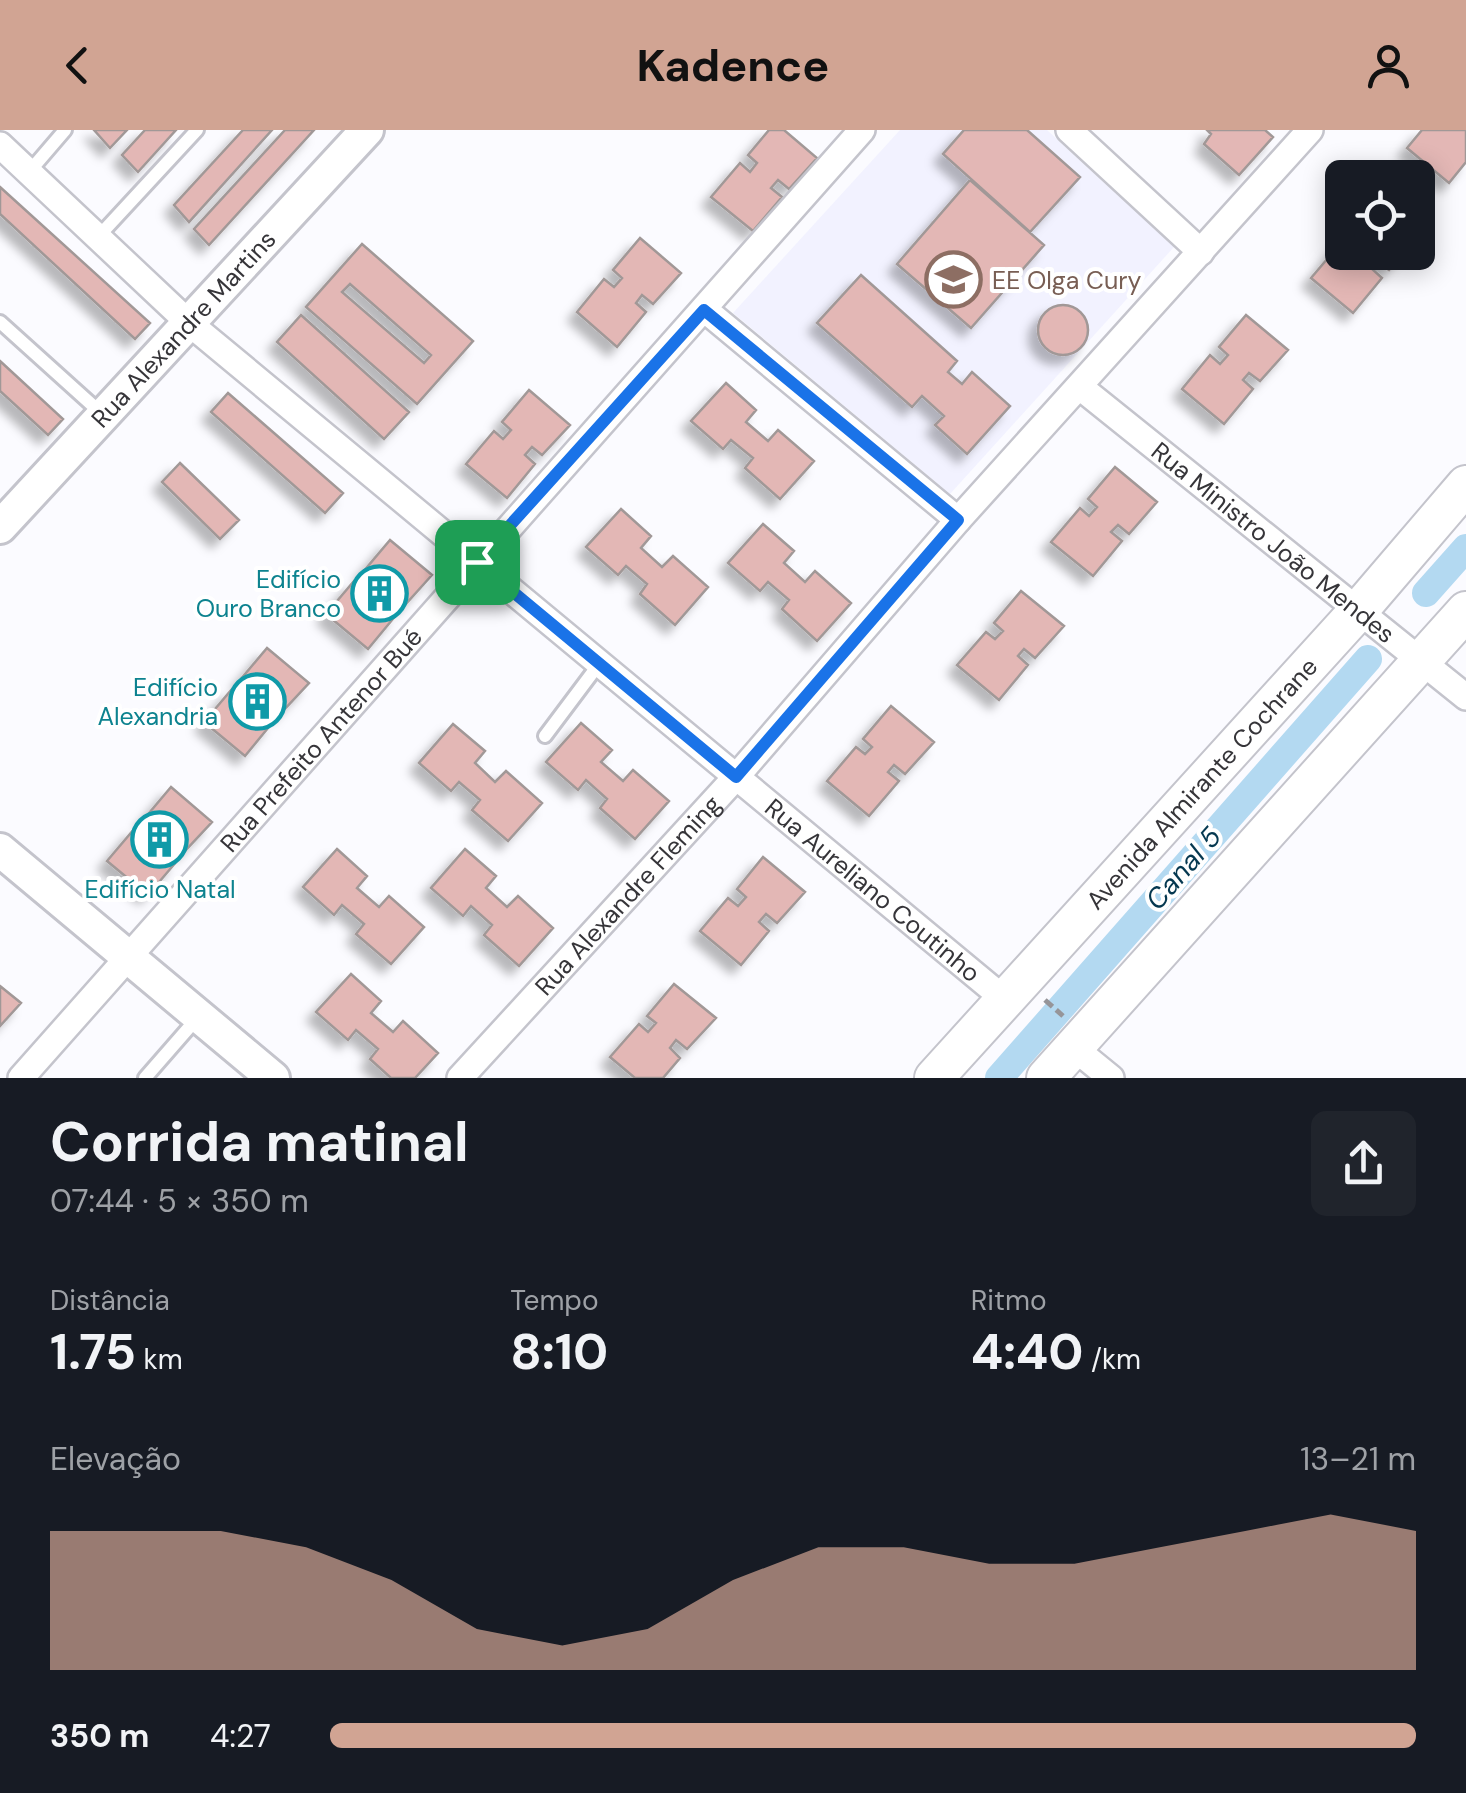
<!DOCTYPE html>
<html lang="pt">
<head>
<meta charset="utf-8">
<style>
	:root { --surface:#171b24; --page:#20242c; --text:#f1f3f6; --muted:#9ea1a6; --accent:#d1a493 }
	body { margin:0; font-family:"DM Sans",sans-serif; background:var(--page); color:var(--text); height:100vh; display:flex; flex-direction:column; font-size:38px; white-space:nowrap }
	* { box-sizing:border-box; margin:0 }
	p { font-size:32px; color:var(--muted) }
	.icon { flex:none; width:55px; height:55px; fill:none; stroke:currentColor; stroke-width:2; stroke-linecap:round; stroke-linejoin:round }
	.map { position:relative; height:948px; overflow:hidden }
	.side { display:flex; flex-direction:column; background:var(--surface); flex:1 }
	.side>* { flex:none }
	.fabs { position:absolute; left:1325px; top:30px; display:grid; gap:20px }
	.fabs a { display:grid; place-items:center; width:110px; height:110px; border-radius:15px; background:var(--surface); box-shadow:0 5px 25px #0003; font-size:50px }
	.pin { position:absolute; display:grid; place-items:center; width:85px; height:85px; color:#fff; margin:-42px; border-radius:20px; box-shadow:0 5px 15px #0006 }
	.round { display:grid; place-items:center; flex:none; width:105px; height:105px; border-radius:15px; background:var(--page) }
	.summary { display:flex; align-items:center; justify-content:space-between; height:170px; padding:0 50px }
	h1 { font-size:55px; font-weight:700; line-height:75px }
	.figures { display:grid; grid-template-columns:repeat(3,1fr); gap:15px; height:170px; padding:10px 50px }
	.figures div { display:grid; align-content:center }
	.figures b { font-size:50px; font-weight:700 }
	.figures small { font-size:28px; font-weight:400 }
	.figures p { font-size:28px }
	.chart { height:280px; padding:20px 50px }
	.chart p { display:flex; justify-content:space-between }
	.chart svg { width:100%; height:180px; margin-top:10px; fill:var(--accent); opacity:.7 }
	ul { padding:0 50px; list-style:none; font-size:32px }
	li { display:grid; grid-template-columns:160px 120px 1fr; align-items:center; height:75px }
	li i { height:25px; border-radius:12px; background:var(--accent) }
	header { display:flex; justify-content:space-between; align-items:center; height:130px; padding:0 50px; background:var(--accent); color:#111; font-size:45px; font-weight:700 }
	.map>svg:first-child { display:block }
	.built { fill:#f2f2ff }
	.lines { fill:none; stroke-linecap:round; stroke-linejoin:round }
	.canal { stroke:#b3d9f1; stroke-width:28 }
	.building { fill:#e3b7b5; stroke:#a19897; stroke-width:2.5; fill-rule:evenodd; filter:url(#shadow) }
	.service-casing { stroke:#c4c4cc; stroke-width:18 }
	.minor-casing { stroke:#c4c4cc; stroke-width:30 }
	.tertiary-casing { stroke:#c4c4cc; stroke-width:38 }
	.secondary-casing { stroke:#c4c4cc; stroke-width:42 }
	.path { stroke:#969599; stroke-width:5; stroke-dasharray:10 5; stroke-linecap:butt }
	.service { stroke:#fff; stroke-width:12 }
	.minor { stroke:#fff; stroke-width:25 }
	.tertiary { stroke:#fff; stroke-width:32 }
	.secondary { stroke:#fff; stroke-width:38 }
	.route-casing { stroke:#fff; stroke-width:20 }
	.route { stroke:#1a73e8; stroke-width:12 }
	.labels { text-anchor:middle; stroke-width:8; stroke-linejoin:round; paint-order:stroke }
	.education-label { font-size:25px; fill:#785e54; stroke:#fff; text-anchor:start }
	.street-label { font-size:25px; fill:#363539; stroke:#fff }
	.culture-label { font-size:25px; fill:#0d838f; stroke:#fff; text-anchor:end }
	.water-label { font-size:28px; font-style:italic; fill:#053850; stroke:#fff }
</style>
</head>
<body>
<header><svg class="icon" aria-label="back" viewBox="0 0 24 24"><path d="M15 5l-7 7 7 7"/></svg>Kadence<svg class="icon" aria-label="person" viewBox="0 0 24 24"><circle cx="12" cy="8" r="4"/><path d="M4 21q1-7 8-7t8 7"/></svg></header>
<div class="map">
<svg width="1466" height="948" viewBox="0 0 1466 948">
	<defs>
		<filter id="shadow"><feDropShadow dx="-9" dy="9" stdDeviation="5" flood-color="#0004"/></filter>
	</defs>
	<rect width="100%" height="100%" fill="#fbfbff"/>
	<path class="built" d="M900,0H1047L1174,117L950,364L733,183Z"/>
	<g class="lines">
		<path class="canal" d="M1426,463L1466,418
			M999,948L1368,529"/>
	</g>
	<path class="building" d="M94,0H127L110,18Z
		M145,0H176L138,42L122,25Z
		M243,0H272L189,92L174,75Z
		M285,0H314L209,115L194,99Z
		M769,0H784L817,28L789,59L778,50L771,58L782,67L753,101L711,67L740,33L750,42L757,33L748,25Z
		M964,0H1027L1080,47L1030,102L943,24Z
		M1207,0H1265L1273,7L1239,45L1204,14L1211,4Z
		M1422,0H1466V32L1449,53L1407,18Z
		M970,50L1044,115L971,198L897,134Z
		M0,57L150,193L135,209L0,84Z
		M640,108L681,143L653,174L642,165L636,173L646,182L617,217L577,182L604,149L614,157L622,148L613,140Z
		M362,114L473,211L417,274L306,177ZM350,154L431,225L424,233L342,162Z
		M1340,114L1342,122H1405L1389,140L1378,132L1372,139L1382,148L1353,183L1311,148Z
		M861,145L957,231L948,242L962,254L972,242L1010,276L967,324L935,295L944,286L922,266L912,277L817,193Z
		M1038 200a25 25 0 1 1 50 0a25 25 0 1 1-50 0Z
		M301,185L409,282L384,309L277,212Z
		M1246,185L1288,220L1260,251L1249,243L1243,250L1253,259L1224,294L1182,259L1210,225L1220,234L1228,225L1219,217Z
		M0,231L63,289L48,305L0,261Z
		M726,253L756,280L746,292L768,311L778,300L814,331L780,369L745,338L753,328L731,310L723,319L691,291Z
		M529,260L570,295L542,325L532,317L525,325L535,334L507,368L466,334L494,301L503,309L511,300L502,292Z
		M228,263L343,363L325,383L211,282Z
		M180,333L239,390L220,409L162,352Z
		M1115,337L1157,372L1129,404L1118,395L1111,402L1122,411L1093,446L1051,412L1080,378L1089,386L1097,377L1088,369Z
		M621,379L651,406L641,418L662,437L673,426L708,457L675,495L640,464L647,454L626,436L618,445L586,417Z
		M763,394L794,421L784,433L805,452L815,441L851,473L817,511L782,479L789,470L768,452L760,461L728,433Z
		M390,410L432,445L404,476L393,468L386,475L397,484L368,519L326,484L354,451L364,459L372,450L363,442Z
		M1021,461L1064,496L1035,528L1024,519L1018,526L1028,535L999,570L957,535L986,502L995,509L1003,501L994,493Z
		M267,518L309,553L281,583L270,575L263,583L273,592L245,626L204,592L232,559L242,567L249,557L240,550Z
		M891,576L934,612L905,644L894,635L888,642L899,651L869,686L827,651L856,617L865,624L872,617L863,609Z
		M581,593L612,620L601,632L623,651L633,640L669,671L635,709L600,678L607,669L586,650L578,660L546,632Z
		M453,594L485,621L475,633L495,652L506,641L542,673L508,711L472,680L480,670L459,652L451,661L419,633Z
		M171,657L212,692L184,722L173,714L166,722L177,731L148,765L107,731L135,698L145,706L153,696L144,689Z
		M337,719L367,746L357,758L379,777L389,766L424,797L391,834L356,804L364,794L342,775L334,785L303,757Z
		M465,719L496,746L486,758L507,777L518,766L553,798L519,836L484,805L492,795L471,776L463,786L431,758Z
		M763,727L805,762L777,793L766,784L759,792L769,801L741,835L700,801L728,768L738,776L746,767L737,759Z
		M351,844L381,871L371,883L393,902L403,891L438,923L415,948H391L370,929L378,919L356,900L348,910L316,882Z
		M674,854L716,888L687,919L676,910L670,918L680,928L663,948H635L610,927L639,894L648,902L656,893L647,886Z
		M0,856L21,873L0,896Z"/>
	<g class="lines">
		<defs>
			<path id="service" d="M29,42L65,0
				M98,107L197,0
				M0,192L101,283
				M545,606L599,534
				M145,948L199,886"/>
			<g id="minor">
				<path d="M1069,0L1201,122"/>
				<path id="s1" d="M0,15L189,193L1003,868"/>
				<path d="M704,179L958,390"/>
				<path id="s2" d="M1080,257L1466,567"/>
				<path d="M1073,917L1111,948"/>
				<path id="s3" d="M21,948L862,0"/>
				<path id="s4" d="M460,948L736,647L958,390L1310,0"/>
			</g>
			<g id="tertiary">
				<path id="s5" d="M0,397L367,0"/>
				<path d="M0,720L273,948"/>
			</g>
			<g id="secondary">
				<path id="s6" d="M934,948L1359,480L1466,355"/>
				<path d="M1046,948L1466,481"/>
			</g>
		</defs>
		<use href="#service" class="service-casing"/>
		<use href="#minor" class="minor-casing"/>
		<use href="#tertiary" class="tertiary-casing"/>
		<use href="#secondary" class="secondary-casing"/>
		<path class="path" d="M1045,870L1063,886"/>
		<use href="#service" class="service"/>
		<use href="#minor" class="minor"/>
		<use href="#tertiary" class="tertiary"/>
		<use href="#secondary" class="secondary"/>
	</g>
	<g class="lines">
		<defs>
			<path id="route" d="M704,180L958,390L736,647L477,432Z"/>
		</defs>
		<use href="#route" class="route-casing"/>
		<use href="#route" class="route"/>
	</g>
	<defs>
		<symbol id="school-ring" viewBox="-11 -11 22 22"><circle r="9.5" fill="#fff" stroke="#8d6e63" stroke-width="1.5"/><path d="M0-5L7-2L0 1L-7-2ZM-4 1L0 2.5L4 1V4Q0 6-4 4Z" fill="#8d6e63"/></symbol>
		<symbol id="building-ring" viewBox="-11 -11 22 22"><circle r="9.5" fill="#fff" stroke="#0f9aa8" stroke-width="1.5"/><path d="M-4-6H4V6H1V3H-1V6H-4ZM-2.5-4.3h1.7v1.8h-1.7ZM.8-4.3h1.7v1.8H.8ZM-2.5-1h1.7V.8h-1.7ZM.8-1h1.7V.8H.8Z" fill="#0f9aa8"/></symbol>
	</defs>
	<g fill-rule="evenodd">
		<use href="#school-ring" x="922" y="118" width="63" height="63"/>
		<use href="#building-ring" x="348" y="432" width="63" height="63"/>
		<use href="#building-ring" x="226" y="540" width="63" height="63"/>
		<use href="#building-ring" x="128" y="678" width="63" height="63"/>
	</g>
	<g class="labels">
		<g class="education-label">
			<text x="992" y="159">EE Olga Cury</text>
		</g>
		<g class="street-label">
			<text dy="9" stroke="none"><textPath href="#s5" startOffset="270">Rua Alexandre Martins</textPath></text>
			<text dy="9" stroke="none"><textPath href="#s2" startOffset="248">Rua Ministro João Mendes</textPath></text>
			<text dy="9" stroke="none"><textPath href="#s3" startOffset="452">Rua Prefeito Antenor Bué</textPath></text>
			<text dy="9" stroke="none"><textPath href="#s6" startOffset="398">Avenida Almirante Cochrane</textPath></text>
			<text dy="9" stroke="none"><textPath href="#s1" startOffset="1148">Rua Aureliano Coutinho</textPath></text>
			<text dy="9" stroke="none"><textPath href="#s4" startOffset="248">Rua Alexandre Fleming</textPath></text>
		</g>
		<g class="culture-label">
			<text x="341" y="458">Edifício<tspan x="341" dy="29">Ouro Branco</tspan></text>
			<text x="218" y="566">Edifício<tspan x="218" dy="29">Alexandria</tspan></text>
			<text x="160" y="768" text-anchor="middle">Edifício Natal</text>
		</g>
		<g class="water-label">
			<text transform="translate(1183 738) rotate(-49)" y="10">Canal 5</text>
		</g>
	</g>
</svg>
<div class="fabs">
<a><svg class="icon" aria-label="locate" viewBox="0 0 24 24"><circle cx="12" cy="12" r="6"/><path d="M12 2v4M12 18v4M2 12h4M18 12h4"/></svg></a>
</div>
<div class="pin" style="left:477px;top:432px;background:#1e9e55"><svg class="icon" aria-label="arrive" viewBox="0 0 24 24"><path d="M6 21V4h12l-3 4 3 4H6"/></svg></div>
</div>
<section class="side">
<div class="summary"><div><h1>Corrida matinal</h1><p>07:44 · 5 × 350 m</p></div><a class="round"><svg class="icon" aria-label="share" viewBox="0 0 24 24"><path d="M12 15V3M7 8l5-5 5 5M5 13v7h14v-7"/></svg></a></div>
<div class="figures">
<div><p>Distância</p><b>1.75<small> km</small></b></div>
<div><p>Tempo</p><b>8:10</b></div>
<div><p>Ritmo</p><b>4:40<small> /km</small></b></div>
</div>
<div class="chart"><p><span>Elevação</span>13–21 m</p>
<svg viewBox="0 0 160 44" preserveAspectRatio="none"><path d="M0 44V10L10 10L20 10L30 14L40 22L50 34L60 38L70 34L80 22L90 14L100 14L110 18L120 18L130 14L140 10L150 6L160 10V44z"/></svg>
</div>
<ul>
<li><b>350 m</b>4:27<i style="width:100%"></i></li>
</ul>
</section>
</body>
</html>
